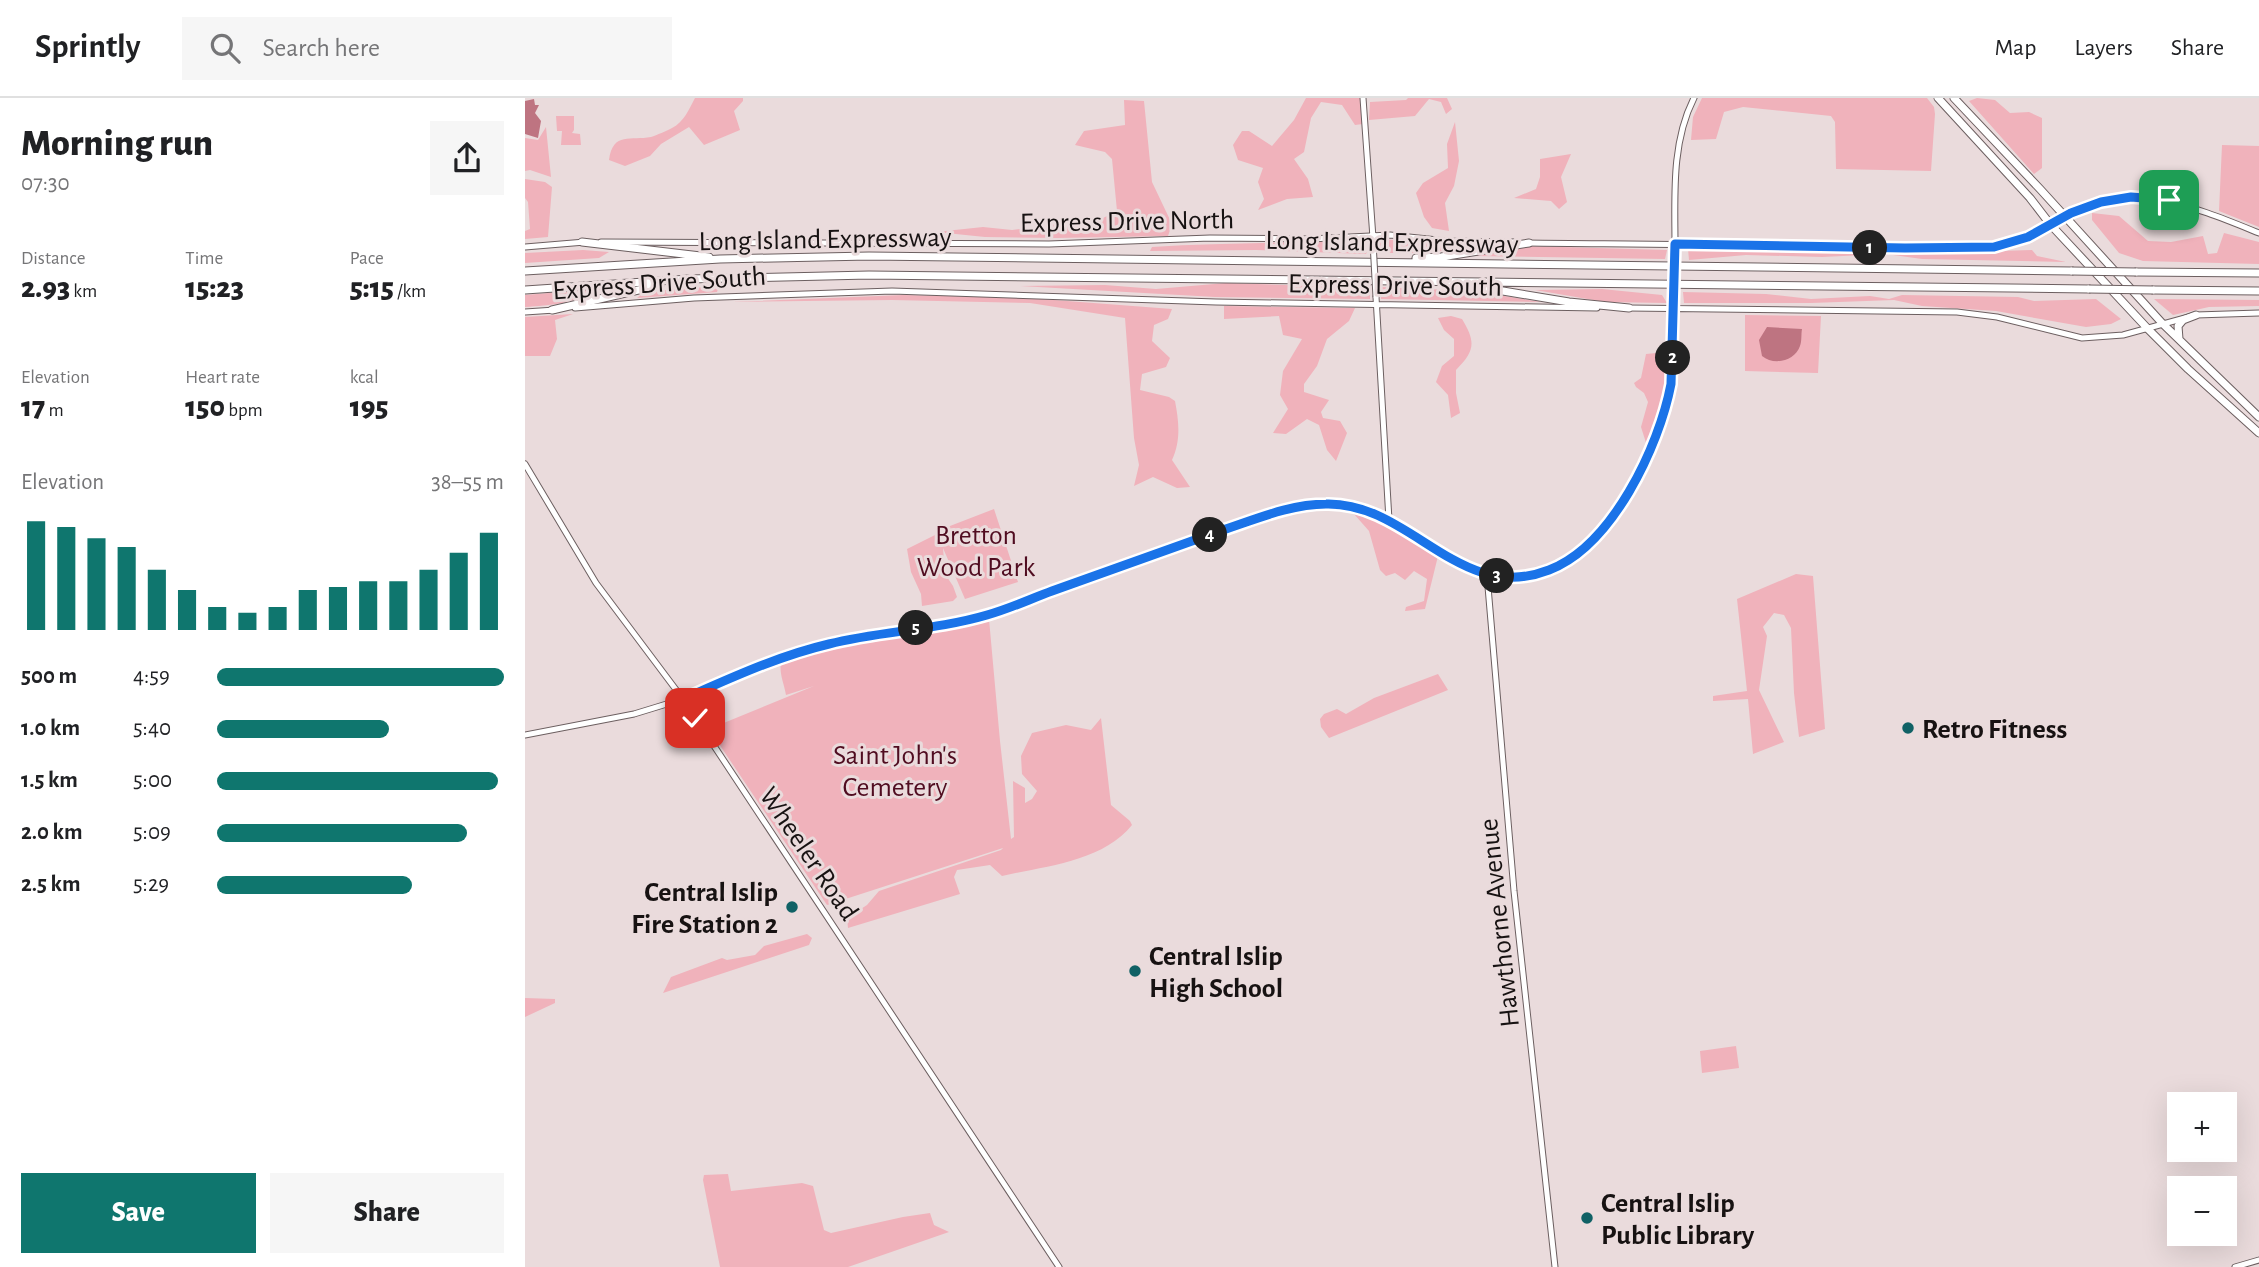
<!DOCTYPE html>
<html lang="en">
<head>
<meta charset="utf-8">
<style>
	:root { --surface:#fff; --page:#f6f6f6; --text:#202124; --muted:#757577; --line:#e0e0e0; --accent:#0f766e }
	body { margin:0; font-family:"Alegreya Sans",sans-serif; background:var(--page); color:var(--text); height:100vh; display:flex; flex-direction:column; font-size:26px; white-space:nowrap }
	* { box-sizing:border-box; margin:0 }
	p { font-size:23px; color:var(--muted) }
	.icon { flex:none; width:38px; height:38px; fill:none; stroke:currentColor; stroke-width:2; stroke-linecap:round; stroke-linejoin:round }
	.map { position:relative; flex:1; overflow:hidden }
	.details { display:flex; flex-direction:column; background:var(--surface); width:525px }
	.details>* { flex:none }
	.controls { position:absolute; left:1642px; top:994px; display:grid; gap:14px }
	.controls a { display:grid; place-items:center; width:70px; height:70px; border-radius:0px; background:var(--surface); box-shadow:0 7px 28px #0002; font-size:35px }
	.pin { position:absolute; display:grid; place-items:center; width:60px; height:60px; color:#fff; margin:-30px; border-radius:14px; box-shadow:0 4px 10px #0006 }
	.km { position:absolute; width:35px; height:35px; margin:-18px; border-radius:50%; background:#222; color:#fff; font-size:19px; line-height:35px; text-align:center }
	.round { display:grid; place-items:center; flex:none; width:74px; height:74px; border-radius:0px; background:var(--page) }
	.head { display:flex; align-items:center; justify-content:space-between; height:119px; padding:0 21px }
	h1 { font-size:38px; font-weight:800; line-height:52px }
	.metrics { display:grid; grid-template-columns:repeat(3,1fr); gap:10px; height:119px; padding:7px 21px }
	.metrics div { display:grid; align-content:center }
	.metrics b { font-size:30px; font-weight:800 }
	.metrics small { font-size:19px; font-weight:400 }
	.metrics p { font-size:19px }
	.chart { height:196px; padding:14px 21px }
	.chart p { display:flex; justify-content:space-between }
	.chart svg { width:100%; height:126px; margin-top:7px; stroke:var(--accent); stroke-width:6 }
	.action { display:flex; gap:14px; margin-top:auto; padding:14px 21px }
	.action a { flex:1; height:80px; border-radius:0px; background:var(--accent); color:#fff; font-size:28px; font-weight:800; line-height:80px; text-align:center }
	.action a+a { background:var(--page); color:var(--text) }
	ul { padding:0 21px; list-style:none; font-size:23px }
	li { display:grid; grid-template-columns:112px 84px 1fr; align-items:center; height:52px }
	li i { height:18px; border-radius:9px; background:var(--accent) }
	header { display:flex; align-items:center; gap:42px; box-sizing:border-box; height:98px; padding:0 35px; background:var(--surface); border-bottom:2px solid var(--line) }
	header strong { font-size:33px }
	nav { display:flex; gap:38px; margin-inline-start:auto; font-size:24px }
	.search { width:490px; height:63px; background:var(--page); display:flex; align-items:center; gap:18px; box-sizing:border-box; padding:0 24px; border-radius:0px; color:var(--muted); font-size:26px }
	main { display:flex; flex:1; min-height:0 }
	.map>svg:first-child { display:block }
	.green { fill:#f0b2bb }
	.water { fill:#be7481 }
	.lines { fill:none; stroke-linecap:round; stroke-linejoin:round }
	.secondary-casing { stroke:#6c5f60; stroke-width:7 }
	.highway-casing { stroke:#6c5f60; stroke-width:9 }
	.secondary { stroke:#fff; stroke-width:5 }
	.highway { stroke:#fff; stroke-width:7 }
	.secondary-bridge-casing { stroke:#6c5f60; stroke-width:7; stroke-linecap:butt }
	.highway-bridge-casing { stroke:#6c5f60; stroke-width:9; stroke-linecap:butt }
	.secondary-bridge { stroke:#fff; stroke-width:5 }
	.highway-bridge { stroke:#fff; stroke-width:7 }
	.route-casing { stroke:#fff; stroke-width:14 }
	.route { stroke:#1a73e8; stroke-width:9 }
	.poi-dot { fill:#106165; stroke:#eadbdc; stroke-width:2.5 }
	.labels { text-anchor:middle; stroke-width:6; stroke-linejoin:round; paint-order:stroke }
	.street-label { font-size:28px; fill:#171212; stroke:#eadbdc }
	.park-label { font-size:28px; fill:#500c20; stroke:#eadbdc }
	.poi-label { font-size:28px; font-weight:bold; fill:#171212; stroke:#eadbdc; text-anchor:start }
</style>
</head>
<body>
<header>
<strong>Sprintly</strong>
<div class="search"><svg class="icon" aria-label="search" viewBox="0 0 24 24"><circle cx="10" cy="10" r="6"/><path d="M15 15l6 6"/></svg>Search here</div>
<nav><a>Map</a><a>Layers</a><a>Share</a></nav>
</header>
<main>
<section class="details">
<div class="head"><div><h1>Morning run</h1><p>07:30</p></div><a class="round"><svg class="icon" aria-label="share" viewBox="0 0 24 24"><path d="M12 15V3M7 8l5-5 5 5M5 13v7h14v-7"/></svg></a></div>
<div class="metrics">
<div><p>Distance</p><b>2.93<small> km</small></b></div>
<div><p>Time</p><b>15:23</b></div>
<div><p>Pace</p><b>5:15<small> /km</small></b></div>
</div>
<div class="metrics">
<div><p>Elevation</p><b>17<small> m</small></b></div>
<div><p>Heart rate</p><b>150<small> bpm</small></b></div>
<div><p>kcal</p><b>195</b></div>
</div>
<div class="chart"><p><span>Elevation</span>38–55 m</p>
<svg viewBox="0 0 160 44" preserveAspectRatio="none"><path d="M5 44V6M15 44V8M25 44V12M35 44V15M45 44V23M55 44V30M65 44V36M75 44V38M85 44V36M95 44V30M105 44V29M115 44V27M125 44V27M135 44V23M145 44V17M155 44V10"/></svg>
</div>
<ul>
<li><b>500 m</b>4:59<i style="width:100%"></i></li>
<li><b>1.0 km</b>5:40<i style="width:60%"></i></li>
<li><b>1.5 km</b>5:00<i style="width:98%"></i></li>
<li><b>2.0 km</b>5:09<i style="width:87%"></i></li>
<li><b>2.5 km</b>5:29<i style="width:68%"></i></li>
</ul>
<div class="action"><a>Save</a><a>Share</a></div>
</section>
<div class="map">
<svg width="1734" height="1169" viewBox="0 0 1734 1169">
	<rect width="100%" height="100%" fill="#eadbdc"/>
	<path class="green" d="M170,0H218V3L209,13L215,32L179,47L164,29L136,46L125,58L100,68L84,62C88,33 106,43 126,39C132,37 141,33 147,30C159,24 164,11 170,0Z
		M781,0H835L838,26L830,27L817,7L796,4L786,20L779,54L769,61L783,81L788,99L762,101L733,112L739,101L733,84L738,70L713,62L708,47L717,33H724L747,48L769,22Z
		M883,0H922L927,11L921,16L916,4L904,1L890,18L844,22L845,4L881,2Z
		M1177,0H1402L1409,9L1410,16L1406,73L1311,71L1310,24L1306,18L1218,9L1199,14L1191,41L1166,42L1168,19Z
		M1452,0L1470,2L1485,15L1504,14L1517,20V70L1509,76L1444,3Z
		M599,2L619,3L627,84L647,126L643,138L532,140L460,139L411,134L458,129L487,132L533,126H566L592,113L587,61L580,54L550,47L559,33L600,27Z
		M31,18H49V32L47,35L55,36L56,47H36L37,33H32Z
		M930,24L934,63L929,88L920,105L924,133L907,130L899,119L891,95L898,85L923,70L922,46Z
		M21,29L26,79L5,72L0,73V40L13,42Z
		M1697,47L1734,48V129L1694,113Z
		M1046,56L1036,79L1042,104L1034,111L1026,103L989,100L1011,91L1015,79V61Z
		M0,81L20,84L27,89L23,139L0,141V133L5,131L3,104L0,100Z
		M1567,115L1594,118L1623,143L1646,144L1678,138L1683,156L1692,155L1699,135L1734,144V166L1618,163L1594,155L1567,122Z
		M843,141L844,148L841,156L731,152L625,153L627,149C699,144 771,146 843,141Z
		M854,141L967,148L897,155H853Z
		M1003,148L1142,152L1140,161L949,158Z
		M1163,151L1441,154L1507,152L1512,158L1541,164L1397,161L1361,156L1297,159L1221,157L1164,162Z
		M58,152L84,154L74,160L0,165V155Z
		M701,185L845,190V201L690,199L495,188L580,187L631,191Z
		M194,188L192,194L112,200L118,195L128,193Z
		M855,189L948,193L1016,204L856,201Z
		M72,191C50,206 25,207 0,209V197Z
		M1077,191L1137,197L1142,205L1080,204L1010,192Z
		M1158,194L1241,196L1286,201L1345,198L1364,201L1377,197L1493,199L1509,203L1571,201L1596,221L1586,226L1561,229L1471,213L1397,208L1369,202L1286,205H1159Z
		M378,197L503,200L647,211L643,221L629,227L627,243L645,260L641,269L617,276L615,292L644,299L650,303C654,324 656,343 647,362L665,389L652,390L628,379L609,388L614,367L609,340L600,220L505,205L367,202L206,204Z
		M1629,201L1734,202V208L1684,209L1648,217Z
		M699,208L830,210L824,223L802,241L792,268L779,286V294L804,302L796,314L798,320L815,323L822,335L811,363L802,352L794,327L782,321L761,336L748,335L763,311L755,297L758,273L777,241L758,237L754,218L699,221Z
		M48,216L30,222L32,241L25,258H0V219Z
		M1220,217L1296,218L1293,275L1220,273Z
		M926,218L937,221C951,244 950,253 931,272V295L935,315L926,320L923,297L911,284L917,268L929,258V241L919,232L913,220Z
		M1141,254L1140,296L1123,351L1116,329L1123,304L1119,295L1111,289L1109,285L1116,280L1121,256Z
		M469,411L493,484L440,501L418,450L420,476L428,488L432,499L428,503L397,508L396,496L386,474L382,451L412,436V433Z
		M829,416L862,425L913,458L900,511L880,513L881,509L899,503L902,481L889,473L880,482L870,475L861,478L855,472L844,433Z
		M1271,476L1288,478L1300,631L1274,639L1269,595L1266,530L1259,517L1249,515L1238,529L1242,538L1234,592L1259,644L1228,656L1223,601L1188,603V598L1222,593L1212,501Z
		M459,521V523L464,521L475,643L486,741L489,739L488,683L500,690V705L507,701L512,693L497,676L496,658L507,635L541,627L566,632L576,620L586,707L605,723L607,727C577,764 520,768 477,778L465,767L432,772L429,779L435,796L323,830L322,820L342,807L354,793L476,752L478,750L302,807L184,631L289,588L261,597C259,585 254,576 256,564L303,550Z
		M913,576L923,592L804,640L796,629L795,621L799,616L812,611L821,616L849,600Z
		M282,836L287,840L284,847L138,895L146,879L197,860L202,862L230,857L239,848Z
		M0,900L30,901V905L0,919Z
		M1211,948L1214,970L1177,975L1175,953Z
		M203,1076L206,1093L277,1085L288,1088L299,1132L306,1135L378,1119L405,1115L409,1127L424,1134L323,1169H195L178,1082L179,1077Z"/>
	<path class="water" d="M9,1L10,7H14L10,15L16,23L13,40L0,36V3Z
		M1242,229L1277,231C1276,236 1277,243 1275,248C1270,263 1249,268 1237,258L1234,242Z"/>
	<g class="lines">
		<defs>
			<path id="secondary" d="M838,0L848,140
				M76,144L524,146L685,140L785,141L865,137L922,143L993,144
				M1003,145C1079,146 1155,146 1231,148C1303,150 1376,153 1448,150C1495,147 1507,134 1546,115C1611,83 1672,110 1734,135
				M1150,148C1150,99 1146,45 1169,0
				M0,149L60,144
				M851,199L864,422
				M50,210L169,200L367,193L691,204L1072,210
				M1103,210L1432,214L1472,219L1557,240L1598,237L1671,217L1734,215
				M0,214L30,212
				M0,366L71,485L158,601L534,1169
				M962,477L989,793L1030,1169
				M0,637L109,616L158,601L238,566L303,546L464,517L601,466L775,408L816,406L853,417L951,474C969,478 991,482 1010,477C1073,461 1129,366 1142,305C1149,274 1149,241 1149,209
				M1710,1169L1734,1162"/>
			<path id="highway" d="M1413,0L1505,100L1525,126L1623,231L1663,271L1734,335
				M1429,0L1515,91L1637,225L1734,319
				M57,144L184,159
				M891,160L916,159L1004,145
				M0,173L195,161L344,158L1547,173
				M1611,174L1734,175
				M948,188L1044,204L1104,210
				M0,192L164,181L344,177L1564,191
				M1628,192L1734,193
				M27,212L135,187
				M1654,241L1653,228L1658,222L1671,217"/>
		</defs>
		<use href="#secondary" class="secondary-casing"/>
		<use href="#highway" class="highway-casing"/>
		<use href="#secondary" class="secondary"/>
		<use href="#highway" class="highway"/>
		<defs>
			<path id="secondary-bridge" d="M848,144L851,199
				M1149,205L1150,151"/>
			<path id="highway-bridge" d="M1547,173L1611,174
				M1564,191L1628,192"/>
		</defs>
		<use href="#secondary-bridge" class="secondary-bridge-casing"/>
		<use href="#highway-bridge" class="highway-bridge-casing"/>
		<use href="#secondary-bridge" class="secondary-bridge"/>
		<use href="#highway-bridge" class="highway-bridge"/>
	</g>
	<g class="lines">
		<defs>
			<path id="route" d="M170,620L158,601C206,580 253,558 304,546C356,533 411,532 462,517C484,511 505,501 527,493C583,473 639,453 695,433C729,422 765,406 801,406C886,404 934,507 1024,472C1087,448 1134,349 1146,286L1150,146L1380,150L1469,149L1503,139L1546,115L1576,104L1606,99L1644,102"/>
		</defs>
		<use href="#route" class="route-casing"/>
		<use href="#route" class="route"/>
	</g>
	<g class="poi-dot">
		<circle cx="1383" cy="630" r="7"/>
		<circle cx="267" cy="809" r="7"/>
		<circle cx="610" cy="873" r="7"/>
		<circle cx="1062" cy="1120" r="7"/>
	</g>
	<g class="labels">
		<g class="street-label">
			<text transform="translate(602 122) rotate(-1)" y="10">Express Drive North</text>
			<text transform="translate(300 140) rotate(-1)" y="10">Long Island Expressway</text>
			<text transform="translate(867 143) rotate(1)" y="10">Long Island Expressway</text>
			<text transform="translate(134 184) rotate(-4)" y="10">Express Drive South</text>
			<text transform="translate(870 186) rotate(1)" y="10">Express Drive South</text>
			<text transform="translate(285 755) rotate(56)" y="10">Wheeler Road</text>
			<text transform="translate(973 825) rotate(-96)" y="10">Hawthorne Avenue</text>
		</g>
		<g class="park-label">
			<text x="451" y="446">Bretton<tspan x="451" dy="32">Wood Park</tspan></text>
			<text x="370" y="666">Saint John's<tspan x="370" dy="32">Cemetery</tspan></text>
		</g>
		<g class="poi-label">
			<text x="1397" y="640">Retro Fitness</text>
			<text x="253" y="803" text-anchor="end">Central Islip<tspan x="253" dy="32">Fire Station 2</tspan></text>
			<text x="624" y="867">Central Islip<tspan x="624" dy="32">High School</tspan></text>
			<text x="1076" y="1114">Central Islip<tspan x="1076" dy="32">Public Library</tspan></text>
		</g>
	</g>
</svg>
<div class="controls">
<a>+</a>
<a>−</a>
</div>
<div class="pin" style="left:1644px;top:102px;background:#1e9e55"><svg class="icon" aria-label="arrive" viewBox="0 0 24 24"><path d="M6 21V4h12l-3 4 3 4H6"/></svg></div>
<div class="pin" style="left:170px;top:620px;background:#d93025"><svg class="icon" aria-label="check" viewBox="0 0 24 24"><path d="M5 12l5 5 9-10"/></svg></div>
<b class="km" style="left:1345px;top:150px">1</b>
<b class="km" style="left:1148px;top:260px">2</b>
<b class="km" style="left:972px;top:478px">3</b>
<b class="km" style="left:685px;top:437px">4</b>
<b class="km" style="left:391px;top:530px">5</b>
</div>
</main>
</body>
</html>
